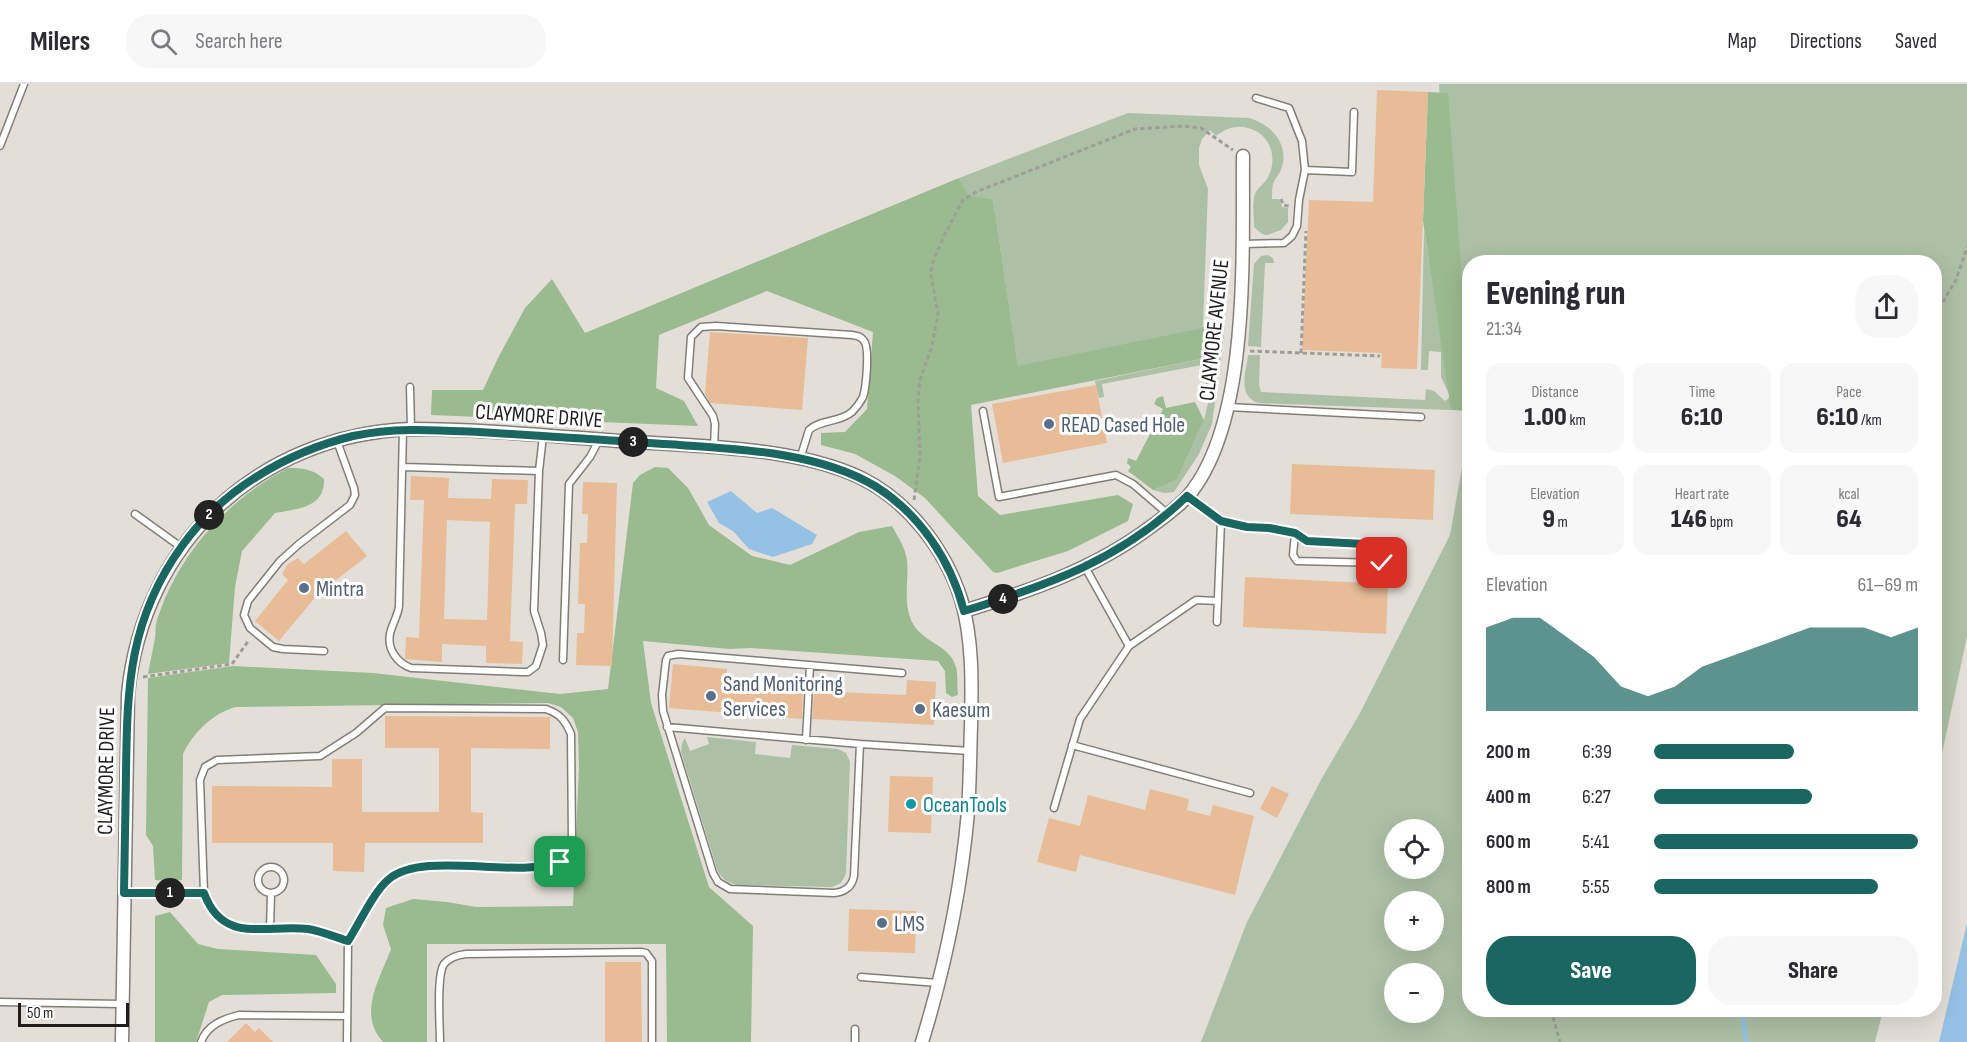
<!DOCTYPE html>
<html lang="en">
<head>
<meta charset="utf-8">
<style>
	:root { --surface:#fff; --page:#f7f7f7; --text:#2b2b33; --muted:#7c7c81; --line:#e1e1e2; --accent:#1a6660 }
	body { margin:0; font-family:"Sofia Sans Condensed",sans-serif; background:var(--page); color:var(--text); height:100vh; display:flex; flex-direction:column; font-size:22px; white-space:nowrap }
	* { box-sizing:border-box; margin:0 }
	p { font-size:20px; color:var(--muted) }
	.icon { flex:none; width:33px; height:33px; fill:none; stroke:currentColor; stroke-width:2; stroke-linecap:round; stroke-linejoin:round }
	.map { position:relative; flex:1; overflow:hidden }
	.sheet { position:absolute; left:1462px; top:171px; width:480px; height:762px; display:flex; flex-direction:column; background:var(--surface); border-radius:24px; box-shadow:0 6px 24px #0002 }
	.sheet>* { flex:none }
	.controls { position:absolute; left:1384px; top:735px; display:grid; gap:12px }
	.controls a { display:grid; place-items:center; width:60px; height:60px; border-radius:50%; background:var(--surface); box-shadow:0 6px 24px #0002; font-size:30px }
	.scale { position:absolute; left:18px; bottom:15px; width:111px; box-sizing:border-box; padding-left:6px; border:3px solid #201e1c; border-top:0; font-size:16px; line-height:21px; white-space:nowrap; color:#201e1c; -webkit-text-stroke:4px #fff; paint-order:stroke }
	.pin { position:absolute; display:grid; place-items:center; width:51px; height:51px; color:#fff; margin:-26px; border-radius:12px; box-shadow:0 3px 9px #0006 }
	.km { position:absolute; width:30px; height:30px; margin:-15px; border-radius:50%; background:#222; color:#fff; font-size:16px; line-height:30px; text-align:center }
	.round { display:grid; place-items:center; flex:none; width:63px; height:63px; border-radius:24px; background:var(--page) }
	.overview { display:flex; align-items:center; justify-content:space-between; height:102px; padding:0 24px }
	h1 { font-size:33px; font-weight:800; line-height:45px }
	.figures { display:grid; grid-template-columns:repeat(3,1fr); gap:9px; height:102px; padding:6px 24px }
	.figures div { display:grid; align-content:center; border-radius:15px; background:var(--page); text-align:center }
	.figures b { font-size:26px; font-weight:800 }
	.figures small { font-size:16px; font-weight:400 }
	.figures p { font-size:16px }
	.chart { height:168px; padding:12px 24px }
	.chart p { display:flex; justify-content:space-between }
	.chart svg { width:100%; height:108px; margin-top:6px; fill:var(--accent); opacity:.7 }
	.primary-button { display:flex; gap:12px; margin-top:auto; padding:12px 24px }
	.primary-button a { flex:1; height:69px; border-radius:24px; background:var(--accent); color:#fff; font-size:24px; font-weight:800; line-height:69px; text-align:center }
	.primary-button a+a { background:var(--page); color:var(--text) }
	ul { padding:0 24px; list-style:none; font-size:20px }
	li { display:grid; grid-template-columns:96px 72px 1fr; align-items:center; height:45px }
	li i { height:15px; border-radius:8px; background:var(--accent) }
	header { display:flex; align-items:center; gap:36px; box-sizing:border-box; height:84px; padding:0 30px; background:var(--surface); border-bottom:2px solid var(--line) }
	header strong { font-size:28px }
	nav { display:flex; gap:33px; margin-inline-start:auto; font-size:21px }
	.search { width:420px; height:54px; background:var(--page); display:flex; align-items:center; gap:15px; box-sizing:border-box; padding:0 21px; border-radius:24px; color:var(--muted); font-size:22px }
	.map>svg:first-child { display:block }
	.green { fill:#acc0a5; fill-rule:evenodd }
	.forest { fill:#9aba8f }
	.water { fill:#94c1e4 }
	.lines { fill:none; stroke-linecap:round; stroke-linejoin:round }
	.stream { stroke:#94c1e4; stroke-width:4.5 }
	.building { fill:#e7bc97; fill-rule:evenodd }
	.service-casing { stroke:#827e77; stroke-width:9 }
	.minor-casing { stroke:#827e77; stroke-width:15 }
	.path { stroke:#a09d98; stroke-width:3; stroke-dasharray:4.5 3; stroke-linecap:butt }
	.service { stroke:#fff; stroke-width:6 }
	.minor { stroke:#fff; stroke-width:12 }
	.route-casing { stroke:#fff; stroke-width:12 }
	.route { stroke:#1a6660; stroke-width:8 }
	.service-dot { fill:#5c6f8a; stroke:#fff; stroke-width:2 }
	.culture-dot { fill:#0f9aa8; stroke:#fff; stroke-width:2 }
	.labels { text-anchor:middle; stroke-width:6; stroke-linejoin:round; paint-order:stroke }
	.street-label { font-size:22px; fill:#201e1c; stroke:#fff }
	.service-label { font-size:22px; fill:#4e5e75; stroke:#fff; text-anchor:start }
	.culture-label { font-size:22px; fill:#0d838f; stroke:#fff; text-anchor:start }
</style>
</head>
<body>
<header>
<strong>Milers</strong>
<div class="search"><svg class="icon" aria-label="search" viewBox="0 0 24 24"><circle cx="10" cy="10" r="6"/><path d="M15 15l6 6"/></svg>Search here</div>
<nav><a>Map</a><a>Directions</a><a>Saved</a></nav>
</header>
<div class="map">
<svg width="1967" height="958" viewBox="0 0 1967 958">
	<rect width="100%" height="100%" fill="#e3dfd8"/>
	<path class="green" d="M1439,0H1967V553L1935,702V178H1470V926H1883L1875,958H1201L1247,838L1322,694L1360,629L1450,451L1463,378L1465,321L1452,227ZM1395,746H1434V784H1395ZM1395,818H1434V856H1395ZM1395,890H1434V928H1395Z
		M1128,29L1249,34C1271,40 1289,60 1282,83C1280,90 1275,94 1273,100C1272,104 1272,110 1272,115H1279L1282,123L1288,124V138L1281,146L1267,151L1262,150L1254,143C1254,132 1252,120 1255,110C1257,104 1263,101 1267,95C1278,77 1272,52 1251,45C1237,40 1227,44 1216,52L1210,46L1202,55L1199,64V81L1208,105L1203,243L1225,241L1212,340L1199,370L1174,408L1164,409L1153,406L1177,396L1204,336L1209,315L1202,281L1102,300L1104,313L1099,314L1095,297L1206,274L1018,283L993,115L969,113L959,94Z
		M1424,146L1447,291L1449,310L1441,293V268L1429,267L1428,286H1421Z
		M1268,171L1273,174L1274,179H1265L1261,263L1248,262L1254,180L1261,172Z
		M1248,271H1260L1259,301L1261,308L1425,316L1426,305L1434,307L1445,317L1450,313L1451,326L1258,319C1237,311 1246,289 1248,271Z
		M707,653L756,658L755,670L790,674L792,661L838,665L846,669L850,678L846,790L841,799L832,803L738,801C727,799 721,794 717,785L681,668L682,659L685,654L690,667L709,660Z"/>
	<path class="forest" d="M1428,8L1448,9L1462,196L1470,253V327L1451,326L1423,137Z
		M959,94L969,112L993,115L1018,282L1203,244L1206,274L971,321L978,412L1000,431L1118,411L1133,420L1128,437L1068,467L997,489L993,488L925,414L895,392L855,370L821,361V349L845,348L867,325L873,248L767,207L659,251L656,304L684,317L698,342L431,331L432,306H483L498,274L525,224L552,195L585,249Z
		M1163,312L1166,324L1195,318L1204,336L1177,396L1153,406L1128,387L1131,383L1127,379L1128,374L1136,377L1163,325L1154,320L1157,314Z
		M655,383L668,384L688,404L709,441L752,472L790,481L859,448L892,442C898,453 905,463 907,476C909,496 903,517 911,536C921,559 950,560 956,583C958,591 957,602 958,611L952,613L946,609L945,587L938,577L751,564L729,565L643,557L651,619L709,803L753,842L751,958H667L666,860H427V958H383C357,929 380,895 391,865L383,841L386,824L413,815L447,818L476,823L573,822L579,683L578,648L573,634L561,623L548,619L235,623C212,630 193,649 183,670L182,796L168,797L155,796L153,762L146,751L148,594L233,582L373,589L560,610L608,605L633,399L640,391Z
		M288,384C303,384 313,385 324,395C325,424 297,425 275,429L242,467L235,503L229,579L148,590C150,578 153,566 155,554C156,549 155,544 156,540C157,534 160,528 162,522C185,463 232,413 288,384Z
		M170,828L198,860L218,865L316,871L336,900V909L222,911L209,918L196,958H155V832Z"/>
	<path class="water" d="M731,407L757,429L772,424L817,451L812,460L773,473L749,465L733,447L719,439L707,418Z
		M1967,839V958H1939Z"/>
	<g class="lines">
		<path class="stream" d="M1746,958L1743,932L1749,926"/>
	</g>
	<path class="building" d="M1377,6L1428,8L1417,285L1381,284L1382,269L1302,266L1309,116L1373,118Z
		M710,248L808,254L802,326L710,319L705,310Z
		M1096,301L1107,359L1003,379L992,320Z
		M1292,380L1435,386L1433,436L1290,430Z
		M411,392L449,394L448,414L491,415L492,395L528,396L527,420H515L510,557L523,558L522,580L486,579V562L442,560V578L405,575L406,553L419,554L424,416H410ZM447,436L490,438L487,536L444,535Z
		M583,398L617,399L612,582L576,581L577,549H584L585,520H578L580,459H587L588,430H582Z
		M346,447L367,472L317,511L279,557L255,537L288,496L282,490L288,480L298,474L304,480Z
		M1245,493L1388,500L1386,550L1243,543Z
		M673,580L727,585L726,599L799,605V607H803L802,635L669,624Z
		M907,596L936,598L934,641L812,635L814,607L906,611Z
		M385,632L550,633V665L471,664V728L483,729V759H365L364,788L333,787V759H212V702L332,703V675H362V728H439V664H385Z
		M890,692L933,693L931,749L888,748Z
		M1272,702L1289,710L1277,734L1260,725Z
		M1150,705L1189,715L1187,726L1210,732L1213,721L1254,732L1235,811L1080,771L1076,788L1037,778L1049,734L1080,742L1088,711L1145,726Z
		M849,825L916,827L915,869L848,867Z
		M605,878H641L642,958H605Z
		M246,939L255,948L259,944L273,958H227Z"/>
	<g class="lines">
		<defs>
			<path id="service" d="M0,62L24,0
				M1305,86L1352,88L1354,28
				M1243,160L1284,159L1292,152L1297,142L1299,116L1305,86L1302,57L1289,24L1256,14
				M410,303L411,345
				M1228,323L1421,333
				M983,327L999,413L1116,391L1133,400L1168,430
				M403,345L399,522C398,532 392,540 390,550C387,565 397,579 411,584L522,588H528L536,582L543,561L541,549L534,527L539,387L543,352
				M714,363L715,340L713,332L688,294L691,253L701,243L716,242L852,251C857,252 861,252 864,257C870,264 866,304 863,313C860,319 856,324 852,328C839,339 821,335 809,346L800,375
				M404,383L539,387
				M1188,413L1221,437L1247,443L1269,444L1295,449L1307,457L1383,461L1388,467V475L1382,479L1297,477L1293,471L1295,449
				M135,430L181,463
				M1085,483L1129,562
				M1217,538L1221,437
				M324,567L283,565L273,563L250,544L244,531L248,517L280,477L299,460L350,421L355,411L354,404L337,357
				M563,576L569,400L590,373L599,356
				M667,643L860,660L970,667
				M806,656L810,581
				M860,660L854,792C852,803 845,808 834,809L730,805L718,798L713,789L663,627L662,611L666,576L668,572L678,570L902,589
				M1072,661L1250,709
				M1054,724L1080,635L1129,562L1196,516L1218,517
				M258 796a13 13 0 1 1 26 0a13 13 0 1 1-26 0Z
				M125,809H204C222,861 265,840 308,845C321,847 335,853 348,857L347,958
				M204,809L200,696L205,683L217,676L320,672L356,649L385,624L546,625C560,630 565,636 571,650L572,757C568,772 563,777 549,782C510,785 417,773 389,795C374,807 359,839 348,857
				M270,845L271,810
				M861,893L938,899
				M0,918L122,920
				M201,958C207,941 223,935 239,931L347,932
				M440,958C440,941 436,892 444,880C450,873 457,871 466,870L642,868L646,869L652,877V958
				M855,958V945"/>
			<path id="minor" d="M964,527C1030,507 1094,485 1149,444C1163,434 1177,424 1188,412C1251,338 1242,167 1243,72
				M122,958L128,610C143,459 258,351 411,345C480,345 550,352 619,357C692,362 795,362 861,394C908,417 945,465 961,515C973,555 972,600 971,642C970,671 970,699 968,728C961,806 945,883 922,958"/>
		</defs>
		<use href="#service" class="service-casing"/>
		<use href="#minor" class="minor-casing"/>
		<path class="path" d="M1281,115L1283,121L1289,122
			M1935,231L1956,196L1967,163
			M1250,267L1380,272
			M1301,269L1306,147
			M914,416L920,373L918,317L920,296L932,262L938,229L931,192L932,180L944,152L963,116L976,108L1135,45L1184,42L1201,44L1233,66
			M143,593L232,580L249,556
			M1551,926L1560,958"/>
		<use href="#service" class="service"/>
		<use href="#minor" class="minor"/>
	</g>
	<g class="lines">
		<defs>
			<path id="route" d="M560,778C514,795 424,766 389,795C374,807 359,840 348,857C335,853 321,847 308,845C265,840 223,861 204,809H124C125,769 125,729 126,690C127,603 129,535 182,462C222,406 287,368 353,352C395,343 436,346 479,348C510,350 541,352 573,354C608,356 644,359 680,361C742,365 820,369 875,402C920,430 951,477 964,527C1049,501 1122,475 1187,412L1221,437L1247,443L1269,444L1295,449L1307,457L1383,461L1388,467V475L1382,479"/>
		</defs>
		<use href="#route" class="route-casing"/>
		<use href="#route" class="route"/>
	</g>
	<g class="service-dot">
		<circle cx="1049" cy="340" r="6"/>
		<circle cx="304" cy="504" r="6"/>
		<circle cx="711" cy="612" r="6"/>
		<circle cx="920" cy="625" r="6"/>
		<circle cx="882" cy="839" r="6"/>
	</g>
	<circle class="culture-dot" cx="911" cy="720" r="6"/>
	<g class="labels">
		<g class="street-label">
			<text transform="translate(1213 246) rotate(-84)" y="8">CLAYMORE AVENUE</text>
			<text transform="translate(539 331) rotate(4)" y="8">CLAYMORE DRIVE</text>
			<text transform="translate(105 687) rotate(-89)" y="8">CLAYMORE DRIVE</text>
		</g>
		<g class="service-label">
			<text x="1061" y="348">READ Cased Hole</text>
			<text x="316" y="512">Mintra</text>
			<text x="723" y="607">Sand Monitoring<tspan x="723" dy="25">Services</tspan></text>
			<text x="932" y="633">Kaesum</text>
			<text x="894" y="847">LMS</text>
		</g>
		<g class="culture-label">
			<text x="923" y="728">OceanTools</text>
		</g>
	</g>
</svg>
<div class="controls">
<a><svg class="icon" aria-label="locate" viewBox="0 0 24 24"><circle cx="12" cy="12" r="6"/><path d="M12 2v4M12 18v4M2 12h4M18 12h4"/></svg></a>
<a>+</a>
<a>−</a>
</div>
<div class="scale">50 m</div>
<div class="pin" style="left:560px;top:778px;background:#1e9e55"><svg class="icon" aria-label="arrive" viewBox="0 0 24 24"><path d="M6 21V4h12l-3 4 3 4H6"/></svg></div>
<div class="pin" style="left:1382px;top:479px;background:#d93025"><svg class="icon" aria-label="check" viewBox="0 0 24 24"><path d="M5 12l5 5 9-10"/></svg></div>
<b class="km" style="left:170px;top:809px">1</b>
<b class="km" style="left:209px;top:431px">2</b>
<b class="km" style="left:633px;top:358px">3</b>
<b class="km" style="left:1003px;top:515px">4</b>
<section class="sheet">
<div class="overview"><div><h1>Evening run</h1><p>21:34</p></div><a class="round"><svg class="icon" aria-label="share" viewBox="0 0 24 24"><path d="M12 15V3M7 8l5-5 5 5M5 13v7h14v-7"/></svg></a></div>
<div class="figures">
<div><p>Distance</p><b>1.00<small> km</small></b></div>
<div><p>Time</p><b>6:10</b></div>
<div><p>Pace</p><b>6:10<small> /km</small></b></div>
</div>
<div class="figures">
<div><p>Elevation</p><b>9<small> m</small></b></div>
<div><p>Heart rate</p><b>146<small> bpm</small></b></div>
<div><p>kcal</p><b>64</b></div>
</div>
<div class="chart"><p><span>Elevation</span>61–69 m</p>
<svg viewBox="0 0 160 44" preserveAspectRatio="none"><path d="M0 44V10L10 6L20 6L30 14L40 22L50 34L60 38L70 34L80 26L90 22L100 18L110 14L120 10L130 10L140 10L150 14L160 10V44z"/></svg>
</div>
<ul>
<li><b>200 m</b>6:39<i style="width:53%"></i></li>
<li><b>400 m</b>6:27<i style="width:60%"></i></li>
<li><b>600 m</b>5:41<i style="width:100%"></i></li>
<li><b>800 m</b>5:55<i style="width:85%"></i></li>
</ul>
<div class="primary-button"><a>Save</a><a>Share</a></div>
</section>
</div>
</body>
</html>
